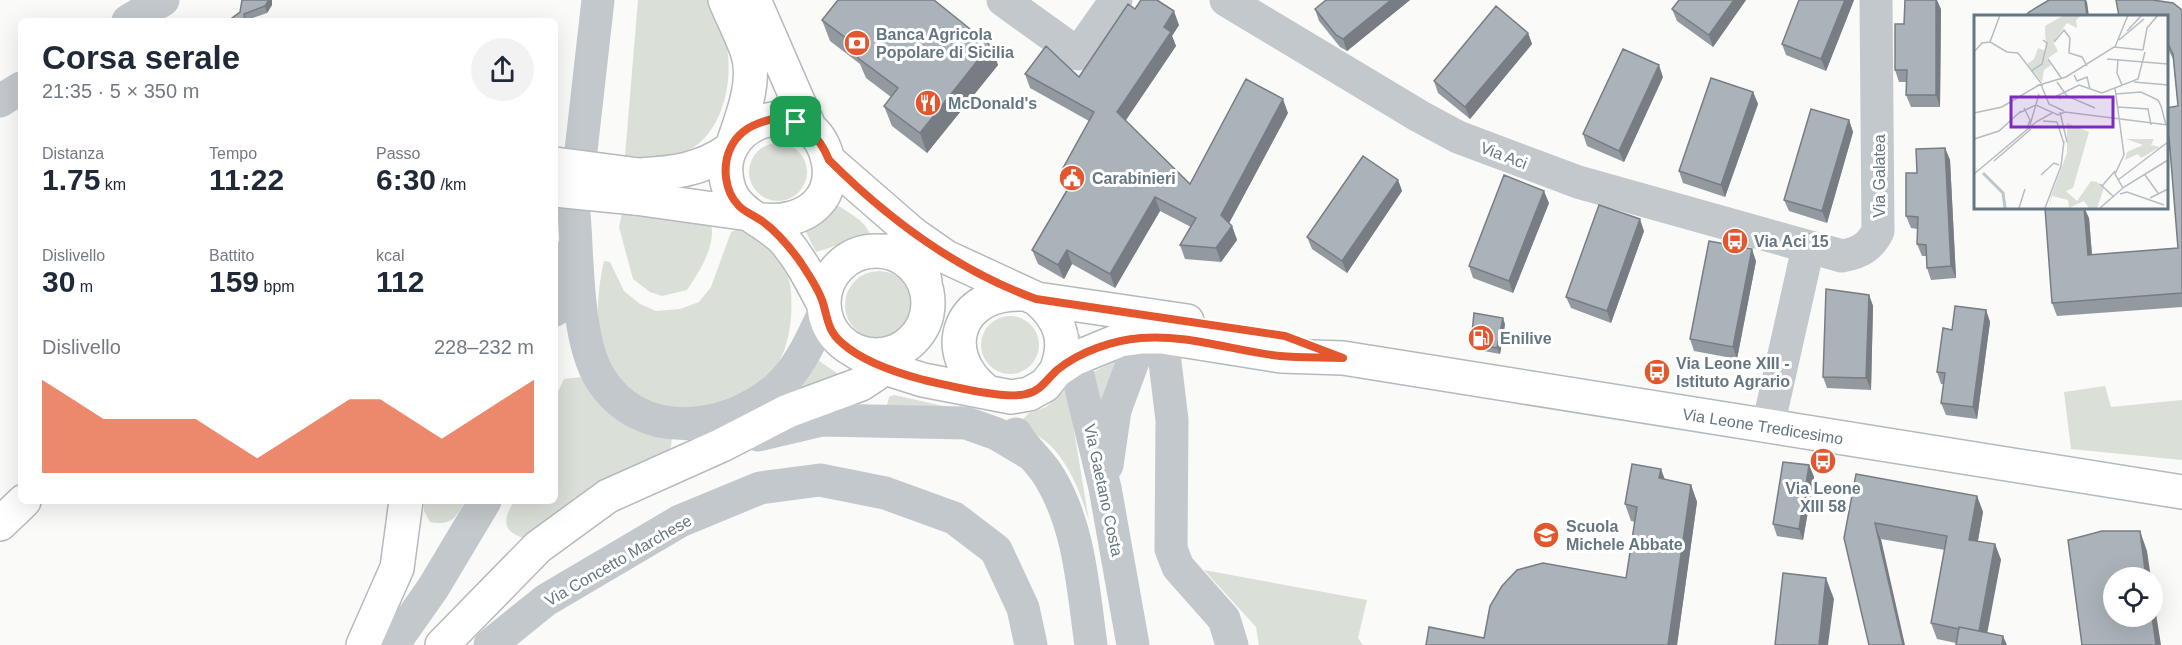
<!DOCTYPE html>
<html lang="it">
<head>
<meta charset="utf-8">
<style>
	:root { --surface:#fff; --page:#f2f2f3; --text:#1f2937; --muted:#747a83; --accent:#e4572e }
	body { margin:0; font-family:Helvetica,sans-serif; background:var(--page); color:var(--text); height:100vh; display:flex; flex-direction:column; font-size:22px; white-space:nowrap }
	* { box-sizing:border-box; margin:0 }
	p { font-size:20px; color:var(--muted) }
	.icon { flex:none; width:33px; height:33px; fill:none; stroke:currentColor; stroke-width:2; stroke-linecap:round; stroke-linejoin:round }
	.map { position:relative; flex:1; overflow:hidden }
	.sheet { position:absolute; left:18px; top:18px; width:540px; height:486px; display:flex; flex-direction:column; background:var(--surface); border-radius:9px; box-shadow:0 6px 24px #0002 }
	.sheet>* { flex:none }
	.tools { position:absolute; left:2103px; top:567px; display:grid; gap:12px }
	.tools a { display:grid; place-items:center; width:60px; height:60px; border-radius:50%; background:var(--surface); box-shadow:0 6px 24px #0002; font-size:30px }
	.pin { position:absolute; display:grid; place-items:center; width:51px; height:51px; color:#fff; margin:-26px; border-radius:12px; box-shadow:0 3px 9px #0006 }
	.round { display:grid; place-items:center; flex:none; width:63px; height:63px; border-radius:32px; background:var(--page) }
	.head { display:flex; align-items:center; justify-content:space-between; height:102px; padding:0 24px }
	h1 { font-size:33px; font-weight:800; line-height:45px }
	.metrics { display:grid; grid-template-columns:repeat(3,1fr); gap:9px; height:102px; padding:6px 24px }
	.metrics div { display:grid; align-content:center }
	.metrics b { font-size:30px; font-weight:800 }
	.metrics small { font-size:16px; font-weight:400 }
	.metrics p { font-size:16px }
	.chart { height:168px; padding:12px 24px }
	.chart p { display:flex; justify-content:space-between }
	.chart svg { width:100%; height:108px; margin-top:6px; fill:var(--accent); opacity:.7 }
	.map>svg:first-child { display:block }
	.green { fill:#dadfd7 }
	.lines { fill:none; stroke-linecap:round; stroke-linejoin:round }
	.secondary-casing { stroke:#b3babf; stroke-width:36 }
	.primary-casing { stroke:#b5babe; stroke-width:36 }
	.minor { stroke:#c3c8cc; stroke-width:33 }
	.tertiary { stroke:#c3c8cc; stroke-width:33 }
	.secondary { stroke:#fff; stroke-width:33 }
	.primary { stroke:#fff; stroke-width:33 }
	.primary-bridge-casing { stroke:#b5babe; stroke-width:36; stroke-linecap:butt }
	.primary-bridge { stroke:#fff; stroke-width:33 }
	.wall { fill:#929a9f }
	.shaded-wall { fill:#777d82 }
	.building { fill:#aab3b9; stroke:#777d82; stroke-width:1.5 }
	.route-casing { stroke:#fff; stroke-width:12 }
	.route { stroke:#e4572e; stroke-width:8 }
	.labels { text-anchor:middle; stroke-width:6; stroke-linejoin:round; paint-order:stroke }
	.poi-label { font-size:16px; font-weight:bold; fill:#657683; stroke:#fff; text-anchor:start }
	.street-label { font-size:16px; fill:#657683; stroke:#fff }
	.inset-river { fill:none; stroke:#bbc7cb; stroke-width:3 }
	.inset-road { fill:none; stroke:#b5bdc2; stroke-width:1.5 }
	.view { fill:#7b2cbf; fill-opacity:0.15; stroke:#7b2cbf; stroke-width:3 }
	.inset-edge { fill:none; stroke:#657683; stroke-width:3 }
</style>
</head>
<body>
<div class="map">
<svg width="2182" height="645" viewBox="0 0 2182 645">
	<rect width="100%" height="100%" fill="#fafaf8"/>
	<path class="green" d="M638,0H709C716,14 725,32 727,48C733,82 723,132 689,150C670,160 645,158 625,156Z
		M749 172a29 29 0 1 1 58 0a29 29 0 1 1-58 0Z
		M836,204C848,213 868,221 870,237L854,240L816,252L806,232L827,218Z
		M623,209L710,220C718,243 700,271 687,290L662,296L650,292L633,279L619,227Z
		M738,229C761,236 790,266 791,291C793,322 789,357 765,380C756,389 736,395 724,400C701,411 679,412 654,404C592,382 592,315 604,261L610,262L624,291L640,304L656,311L680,309L699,302L711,287L731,232Z
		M845 305a34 34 0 1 1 68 0a34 34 0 1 1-68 0Z
		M981 345a29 29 0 1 1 58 0a29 29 0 1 1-58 0Z
		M1118,359L1098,419L1090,374Z
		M818,360L841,376L791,394Z
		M581,377L672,437L671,447C651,466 622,472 597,485C572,499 548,519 528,539C502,533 502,521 514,501H555V398L564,379Z
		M2105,386L2111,407L2182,400V460L2071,449L2064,392Z
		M1067,388L1089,521C1081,494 1072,470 1053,448C1044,438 1028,432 1023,419L1029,413L1046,407Z
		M894,395L957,409L887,405L889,397Z
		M424,501H465C456,518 451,526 430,522L424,511Z
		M1204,570L1367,600L1358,638L1363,645H1259L1256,627Z"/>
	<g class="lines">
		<defs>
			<path id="secondary" d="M913,234L946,257L1037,299L1187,321
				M886,251L944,256
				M1037,299C1061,320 1068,341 1056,371
				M856,352L885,368L923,380L1011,397L1029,394L1045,385L1056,371L1074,359L1120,340L1142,337H1162L1281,356L1343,358L2182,492
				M986,391C937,352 959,292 1021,294"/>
			<path id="primary" d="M725,0C732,17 741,34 747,51C757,80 743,114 734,141
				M754,0L811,131
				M829,161L913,234L925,281
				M639,175C673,173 701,170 729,150
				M635,198L749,214
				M761,220C806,225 842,197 825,150C802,90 707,123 729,189C737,214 768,222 785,241C801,260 812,282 823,303
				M824 303a52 52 0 1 1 104 0a52 52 0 1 1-104 0Z
				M0,524L24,501
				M363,645L397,568L406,501
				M442,645L538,547L608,496L722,445L788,411L861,384L885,368L902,349"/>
		</defs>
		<use href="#secondary" class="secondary-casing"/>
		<use href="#primary" class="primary-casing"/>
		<path class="minor" d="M1003,0L1078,54L1116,0
			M1226,0L1419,116L1458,137L1578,182L1842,256C1860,253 1870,247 1878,231L1876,0
			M576,195L598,0
			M574,213C578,259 576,339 600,378C640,442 725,432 776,389C799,369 811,340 824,313
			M555,310L568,255
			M1162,337L1172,420L1171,549L1178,567L1224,619L1232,645
			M1768,426L1808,248
			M393,645L433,588L485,501
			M490,645L546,600L680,521L760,488L820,480L885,493L954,518L996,550L1023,608L1031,645"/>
		<path class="tertiary" d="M128,21L163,0
			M0,101L21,88
			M1063,339L1074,359L1105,488L1133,645
			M1016,434C1026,451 1041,462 1050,478C1080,528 1083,589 1091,645
			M758,435L822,420L966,423L997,434L1027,452
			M1107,465L1115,410L1142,337"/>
		<use href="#secondary" class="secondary"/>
		<use href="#primary" class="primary"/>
		<defs>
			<path id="primary-bridge" d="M555,164L639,175
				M555,190L635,198"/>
		</defs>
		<use href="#primary-bridge" class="primary-bridge-casing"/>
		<use href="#primary-bridge" class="primary-bridge"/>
	</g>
	<path class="wall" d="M242,0H272V5L267,13L247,20V21H228L240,12Z
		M1410,0L1347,51L1340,47L1319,21L1315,9Z
		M1746,0L1713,47L1677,21L1672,9Z
		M1854,0L1826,71L1786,55L1782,44Z
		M1135,9L1179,25L1172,36L1176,46L1125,121L1190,184L1288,113L1229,223L1232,226L1237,240L1221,262L1185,259L1180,245L1191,227L1160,211L1115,288L1072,264L1064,279L1038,264L1032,250L1071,183L1068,182L1063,168L1089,121L1030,88L1025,74L1079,77Z
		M1941,9L1940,107H1911L1906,95V82H1899L1895,70L1904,24Z
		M2182,10V307L2057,316L2052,303L2089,218L2092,255L2178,248L2170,151H2166V108L2178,106L2173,59L2169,51L2166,49V16Z
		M822,20L990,45L998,65L927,153L892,126L884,106L891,97L866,78L860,64L830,41Z
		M1528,33L1532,44L1470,119L1438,93L1434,81Z
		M1663,77L1624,162L1587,146L1583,134Z
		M1753,92L1758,104L1725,197L1683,183L1679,171Z
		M1849,120L1853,132L1827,223L1789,211L1784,200Z
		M1945,148L1950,160L1956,278L1931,280L1927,268V256H1922L1917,244V229L1911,228L1906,216L1917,173Z
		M1398,180L1402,191L1347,273L1312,249L1307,237Z
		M1549,203L1513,293L1473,278L1469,266Z
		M1644,231L1611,323L1571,308L1566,297Z
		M1756,261L1737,359L1694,351L1690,339Z
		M1869,295L1873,306L1871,390L1827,388L1823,377Z
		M1986,310L1990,322L1977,419L1946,415L1941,403L1944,384H1941L1937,372L1952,330Z
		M1505,324L1500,354L1473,349L1471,343Z
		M1809,465L1814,477L1803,540L1777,536L1773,524Z
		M1856,474L1977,496L1983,512L1978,541L1995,544L2001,560L1956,643L1937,639L1931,623L1945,550L1881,539Z
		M1665,480L1691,485L1697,502L1677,645H1426L1484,638L1626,578L1635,522L1631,521L1625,504Z"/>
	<path class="shaded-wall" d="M269,0H272V5L267,13L265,6Z
		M1391,0H1410L1347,51L1343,39Z
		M1734,0H1746L1713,47L1709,35Z
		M1845,0H1854L1826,71L1821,59Z
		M1936,0H1937L1941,9L1940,107L1936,95Z
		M2085,0H2086L2087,2L2089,16H2087Z
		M1174,11L1179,25L1172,36L1176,46L1122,126L1117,112L1164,27Z
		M1528,33L1532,44L1470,119L1465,107Z
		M990,45L998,65L927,153L920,133Z
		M1659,65L1663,77L1624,162L1619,151Z
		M1753,92L1758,104L1725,197L1721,185Z
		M1283,99L1288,113L1226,229L1221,215Z
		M1849,120L1853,132L1827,223L1822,211Z
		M1945,148L1950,160L1956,278L1951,266Z
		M1398,180L1402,191L1347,273L1342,261Z
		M1544,191L1549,203L1513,293L1509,281Z
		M1155,197L1160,211L1115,288L1110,274Z
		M2084,207L2089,218L2093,268L2088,255Z
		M1640,219L1644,231L1611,323L1607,311Z
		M1232,226L1237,240L1221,262L1216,248Z
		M1752,249L1756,261L1737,359L1733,347Z
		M1067,250L1072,264L1064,279L1058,265Z
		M1869,295L1873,306L1871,390L1866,378Z
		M1986,310L1990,322L1977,419L1973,407Z
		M1503,318L1505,324L1500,354L1497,348Z
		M1809,465L1814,477L1803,540L1799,529Z
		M1661,469L1667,485L1659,478Z
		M1691,485L1697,502L1677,645H1668Z
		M1977,496L1983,512L1975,556L1969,540Z
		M1875,523L1881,539L1905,645H1903Z
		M2140,531L2147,551L2151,578H2146Z
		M1995,544L2001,560L1985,645L1979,633Z
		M1826,578L1834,599L1828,645H1819Z
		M2152,588L2161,645H2156L2152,616Z
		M2003,636L2007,645H2002Z"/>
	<path class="building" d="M242,0H269L265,6L244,14L245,21H228L240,12Z
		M838,0H934L990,45L920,133L884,106L898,88L858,58L862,50L822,20Z
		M1141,0H1157L1174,11L1164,27L1171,32L1117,112L1190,184L1246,79L1283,99L1221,215L1232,226L1216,248L1180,245L1196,218L1155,197L1110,274L1067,250L1058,265L1032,250L1076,175L1063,168L1094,112L1025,74L1046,46L1079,77L1128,4L1135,9Z
		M1326,0H1391L1343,39L1336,35L1315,9Z
		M1679,0H1734L1709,35L1672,9Z
		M1799,0H1845L1821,59L1782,44Z
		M1905,0H1936V95H1906L1907,70H1895V24H1904Z
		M2049,0H2085L2087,16H2025L2029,12Z
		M2116,0H2153L2173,3L2182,10V293L2052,303L2045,208L2061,207H2084L2088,255L2178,248L2169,137H2166V108L2178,106L2173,54L2166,40V16H2119Z
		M1496,6L1528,33L1465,107L1434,81Z
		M1623,49L1659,65L1619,151L1583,134Z
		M1711,78L1753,92L1721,185L1679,171Z
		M1811,109L1849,120L1822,211L1784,200Z
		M1945,148L1951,266L1927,268L1926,245L1917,244L1918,217L1906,216V173H1917L1916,149Z
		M1363,156L1398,180L1342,261L1307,237Z
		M1504,175L1544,191L1509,281L1469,266Z
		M1599,205L1640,219L1607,311L1566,297Z
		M1709,241L1752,249L1733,347L1690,339Z
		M1826,289L1869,295L1866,378L1823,377Z
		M1955,306L1986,310L1973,407L1941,403L1945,373L1937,372L1943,328L1952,330Z
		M1474,313L1503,318L1497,348L1471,343Z
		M1783,462L1809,465L1799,529L1773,524Z
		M1632,464L1661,469L1659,478L1691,485L1668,645H1426L1429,627L1484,638L1490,606L1502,586L1517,570L1543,563L1626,578L1637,507L1625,504Z
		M1856,474L1977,496L1969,540L1995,544L1979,631L1959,627V629L1931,623L1947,536L1875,523L1903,645H1869L1844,538Z
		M2102,531H2140L2146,578H2114V616H2152L2156,645H2082L2068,540Z
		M1783,573L1826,578L1819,645H1775Z
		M1959,627L2003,636L2002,645H1956Z"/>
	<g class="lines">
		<defs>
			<path id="route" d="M779,118C805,124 819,135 829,160C889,220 956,270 1036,299L1285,336L1343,358C1322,357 1301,358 1280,356C1234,351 1187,334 1141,338C1113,340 1079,352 1057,370C1047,379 1041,391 1026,394C1005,400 947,385 924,380C897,373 863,362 842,343C828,331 828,320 823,303C819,289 807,272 799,260C788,245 776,231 762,221C754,215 746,213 739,206C724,191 722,165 731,147C740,128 759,121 779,118Z"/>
		</defs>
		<use href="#route" class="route-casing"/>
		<use href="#route" class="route"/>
	</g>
	<defs>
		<symbol id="bank-disc" viewBox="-11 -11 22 22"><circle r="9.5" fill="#e4572e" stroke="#fff"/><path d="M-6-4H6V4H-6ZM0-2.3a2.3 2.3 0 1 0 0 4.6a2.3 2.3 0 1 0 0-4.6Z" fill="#fff"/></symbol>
		<symbol id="restaurant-disc" viewBox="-11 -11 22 22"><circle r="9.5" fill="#e4572e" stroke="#fff"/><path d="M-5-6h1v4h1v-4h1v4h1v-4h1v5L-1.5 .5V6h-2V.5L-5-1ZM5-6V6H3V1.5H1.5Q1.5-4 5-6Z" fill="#fff"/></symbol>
		<symbol id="civic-disc" viewBox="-11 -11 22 22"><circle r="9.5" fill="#e4572e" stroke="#fff"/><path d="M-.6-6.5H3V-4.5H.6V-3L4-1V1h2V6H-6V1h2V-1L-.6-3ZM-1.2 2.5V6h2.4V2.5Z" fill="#fff"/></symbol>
		<symbol id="bus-disc" viewBox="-11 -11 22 22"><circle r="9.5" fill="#e4572e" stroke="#fff"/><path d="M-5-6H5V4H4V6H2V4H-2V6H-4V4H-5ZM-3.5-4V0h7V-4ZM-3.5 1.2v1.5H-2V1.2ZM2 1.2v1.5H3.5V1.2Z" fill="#fff"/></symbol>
		<symbol id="fuel-disc" viewBox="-11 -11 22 22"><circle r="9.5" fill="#e4572e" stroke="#fff"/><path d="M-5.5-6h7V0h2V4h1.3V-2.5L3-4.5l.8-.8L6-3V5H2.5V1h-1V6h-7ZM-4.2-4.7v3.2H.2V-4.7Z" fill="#fff"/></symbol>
		<symbol id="school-disc" viewBox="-11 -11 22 22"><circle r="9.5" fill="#e4572e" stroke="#fff"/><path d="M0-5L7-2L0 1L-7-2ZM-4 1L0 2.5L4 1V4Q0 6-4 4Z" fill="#fff"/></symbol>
	</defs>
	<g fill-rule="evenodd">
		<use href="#bank-disc" x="842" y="28" width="30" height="30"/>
		<use href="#restaurant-disc" x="913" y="88" width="30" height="30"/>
		<use href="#civic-disc" x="1057" y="163" width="30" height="30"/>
		<use href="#bus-disc" x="1720" y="226" width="30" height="30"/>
		<use href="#fuel-disc" x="1466" y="323" width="30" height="30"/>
		<use href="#bus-disc" x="1642" y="357" width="30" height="30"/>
		<use href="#bus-disc" x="1808" y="446" width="30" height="30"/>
		<use href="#school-disc" x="1531" y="520" width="30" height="30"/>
	</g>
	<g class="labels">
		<g class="poi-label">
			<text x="876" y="40">Banca Agricola<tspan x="876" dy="18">Popolare di Sicilia</tspan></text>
			<text x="948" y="109">McDonald's</text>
			<text x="1092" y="184">Carabinieri</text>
			<text x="1754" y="247">Via Aci 15</text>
			<text x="1500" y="344">Enilive</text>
			<text x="1676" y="369">Via Leone XIII -<tspan x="1676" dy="18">Istituto Agrario</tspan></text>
			<text x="1823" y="494" text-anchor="middle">Via Leone<tspan x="1823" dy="18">XIII 58</tspan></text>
			<text x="1566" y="532">Scuola<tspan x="1566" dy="18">Michele Abbate</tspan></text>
		</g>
		<g class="street-label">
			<text transform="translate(1504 155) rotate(21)" y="6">Via Aci</text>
			<text transform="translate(1879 176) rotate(-90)" y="6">Via Galatea</text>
			<text transform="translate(1763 426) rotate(9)" y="6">Via Leone Tredicesimo</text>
			<text transform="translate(1104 490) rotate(78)" y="6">Via Gaetano Costa</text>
			<text transform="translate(618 560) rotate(-30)" y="6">Via Concetto Marchese</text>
		</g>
	</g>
	<g transform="translate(1974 15)">
		<rect width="194" height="194" fill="#fafaf8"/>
		<path d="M90,0H108L102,5L103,13L93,8L79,27L84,36L73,44L77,50L70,55L68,67L53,49L60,44L64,33L72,36L71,11ZM93,108L115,117L99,173L92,176L103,186L117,166L123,167L130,173L123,193H115L110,186L95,193L94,185L78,181L75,193L77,181L93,138ZM152,124H180L177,130L186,132L167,143L164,139L151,145L153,137L169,130Z" fill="#dadfd7"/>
		<path class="inset-river" d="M9,158L29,178L31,193"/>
		<path class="inset-road" d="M26,0L16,27L33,37L44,38L67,68M153,16L168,0M145,25L170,4M80,27L90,15L96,23L95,38L108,42L113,51M141,32L154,0M169,35L173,13L184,0M0,37L8,28L16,27M74,44L88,64M133,44L194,49M144,44L143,58L148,70M57,56L68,49L73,28L69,25M100,60L103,66L113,62L116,74M83,67L93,81L121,93M160,67L194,70M69,71L65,70L92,62L140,32L169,35M68,72L75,89L90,96M141,73L150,140L141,159L149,173M142,79L167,77L184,85L187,91M87,84L83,81L105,70L128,78L164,64L171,37M187,91L192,110M144,92L174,94L177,110M50,93L56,105L53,113M86,97L93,127M0,98L28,92L65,70M45,98L62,90L84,100L91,97L194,110M69,106L83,107L90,129M56,110L65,79M0,124L25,116L47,96M20,146L57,114M0,159L62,107L78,98M67,160L80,148L85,150M171,160L184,178M144,165L194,127M126,169L140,182M128,171L141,156M146,179L153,177L190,190M176,183L194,174M45,193L51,174M71,193L87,151L90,126M126,193L150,172L194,145"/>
		<path class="view" d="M37,82H139V112H37Z"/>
		<rect width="194" height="194" class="inset-edge"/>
	</g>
</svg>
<div class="tools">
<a><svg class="icon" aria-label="locate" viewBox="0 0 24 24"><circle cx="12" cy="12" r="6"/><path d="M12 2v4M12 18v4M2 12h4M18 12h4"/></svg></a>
</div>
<div class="pin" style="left:796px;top:122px;background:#1e9e55"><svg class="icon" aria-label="arrive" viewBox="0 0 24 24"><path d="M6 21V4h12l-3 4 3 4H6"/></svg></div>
<section class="sheet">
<div class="head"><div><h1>Corsa serale</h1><p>21:35 · 5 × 350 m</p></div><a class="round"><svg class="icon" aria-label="share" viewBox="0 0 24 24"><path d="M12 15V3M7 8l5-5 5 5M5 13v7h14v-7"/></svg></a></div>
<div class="metrics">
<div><p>Distanza</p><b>1.75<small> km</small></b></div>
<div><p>Tempo</p><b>11:22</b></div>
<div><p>Passo</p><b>6:30<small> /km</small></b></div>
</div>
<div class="metrics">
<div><p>Dislivello</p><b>30<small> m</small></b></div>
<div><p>Battito</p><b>159<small> bpm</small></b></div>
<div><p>kcal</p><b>112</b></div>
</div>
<div class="chart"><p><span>Dislivello</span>228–232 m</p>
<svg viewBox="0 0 160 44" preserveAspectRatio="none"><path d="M0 44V6L10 14L20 22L30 22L40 22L50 22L60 30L70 38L80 30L90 22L100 14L110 14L120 22L130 30L140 22L150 14L160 6V44z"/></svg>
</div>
</section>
</div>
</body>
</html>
